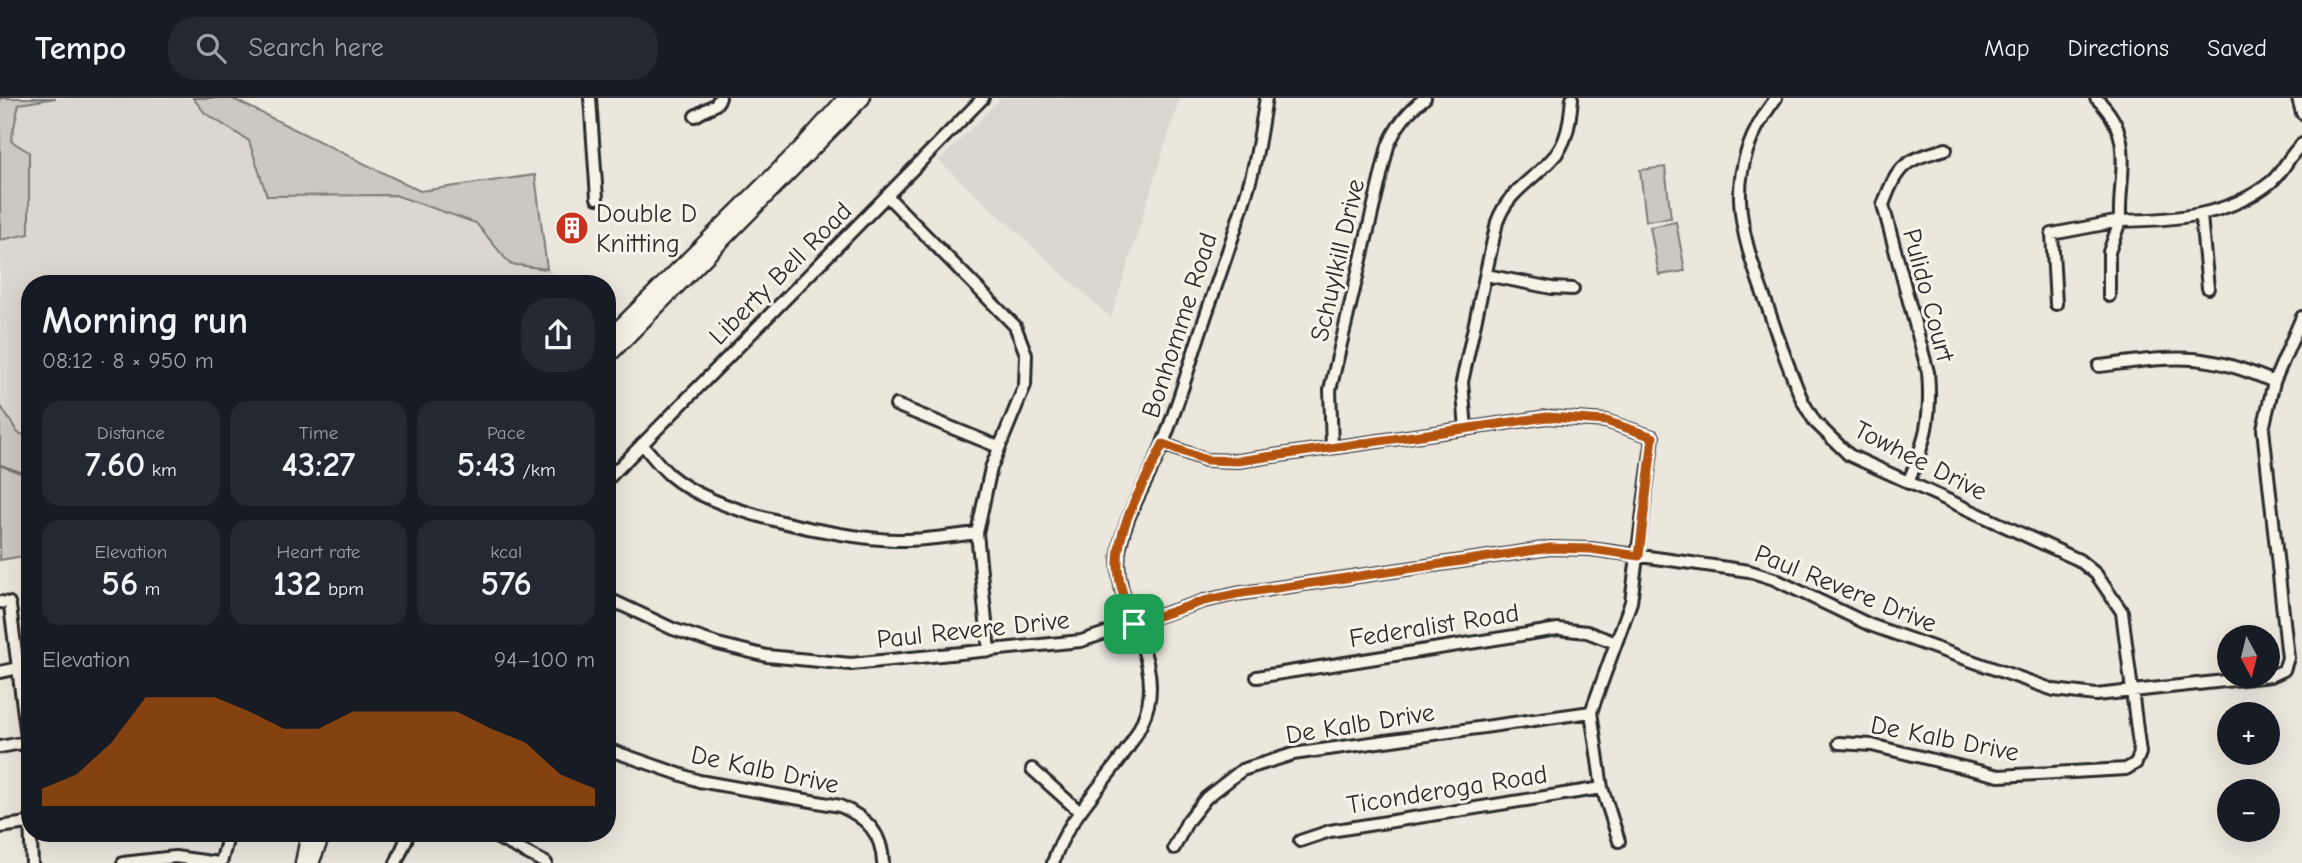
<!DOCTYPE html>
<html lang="en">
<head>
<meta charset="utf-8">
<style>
	:root { --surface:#171b24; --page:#242831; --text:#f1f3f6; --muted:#9ea1a6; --line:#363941; --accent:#b45309 }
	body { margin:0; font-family:"Comic Neue",sans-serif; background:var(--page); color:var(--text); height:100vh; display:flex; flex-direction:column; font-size:26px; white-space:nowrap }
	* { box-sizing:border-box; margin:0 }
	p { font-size:23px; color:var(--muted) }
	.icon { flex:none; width:38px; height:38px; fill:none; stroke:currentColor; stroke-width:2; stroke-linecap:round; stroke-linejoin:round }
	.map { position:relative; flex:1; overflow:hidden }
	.side { position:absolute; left:21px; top:177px; width:595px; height:567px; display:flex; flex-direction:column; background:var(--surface); border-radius:28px; box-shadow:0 7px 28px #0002 }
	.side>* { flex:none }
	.needle { width:46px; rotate:173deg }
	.buttons { position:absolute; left:2217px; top:527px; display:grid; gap:14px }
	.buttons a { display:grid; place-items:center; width:63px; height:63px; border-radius:50%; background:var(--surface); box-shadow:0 7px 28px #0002; font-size:35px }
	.pin { position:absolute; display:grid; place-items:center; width:60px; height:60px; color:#fff; margin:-30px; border-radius:14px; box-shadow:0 4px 10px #0006 }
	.round { display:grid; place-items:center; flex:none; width:74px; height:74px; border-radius:28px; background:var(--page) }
	.head { display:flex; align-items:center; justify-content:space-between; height:119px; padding:0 21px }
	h1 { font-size:38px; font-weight:700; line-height:52px }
	.stats { display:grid; grid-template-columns:repeat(3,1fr); gap:10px; height:119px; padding:7px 21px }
	.stats div { display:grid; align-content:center; border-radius:18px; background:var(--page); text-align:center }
	.stats b { font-size:35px; font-weight:700 }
	.stats small { font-size:19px; font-weight:400 }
	.stats p { font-size:19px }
	.chart { height:196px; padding:14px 21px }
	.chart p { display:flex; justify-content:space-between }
	.chart svg { width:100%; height:126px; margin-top:7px; fill:var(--accent); opacity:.7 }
	header { display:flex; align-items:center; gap:42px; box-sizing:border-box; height:98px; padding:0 35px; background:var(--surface); border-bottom:2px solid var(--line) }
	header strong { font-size:33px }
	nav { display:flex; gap:38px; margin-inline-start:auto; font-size:24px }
	.search { width:490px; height:63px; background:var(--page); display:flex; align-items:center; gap:18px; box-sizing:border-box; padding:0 24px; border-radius:28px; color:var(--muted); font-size:26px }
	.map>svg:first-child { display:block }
	.built { fill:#dbd7ce }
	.green { fill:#cbc8bf; stroke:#7b7a75; stroke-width:2 }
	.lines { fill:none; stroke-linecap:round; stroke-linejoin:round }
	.stream { stroke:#72716c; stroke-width:2.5 }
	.minor-casing { stroke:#2b2b2b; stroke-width:16 }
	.major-casing { stroke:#2b2b2b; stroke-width:19 }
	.minor { stroke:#f7f3e8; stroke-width:10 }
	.major { stroke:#f7f3e8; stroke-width:14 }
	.route-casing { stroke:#fff; stroke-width:14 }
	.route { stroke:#b45309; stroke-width:9 }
	.labels { text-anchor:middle; stroke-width:6; stroke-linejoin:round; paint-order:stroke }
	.poi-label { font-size:26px; fill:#2b2b2b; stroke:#f7f3e8; text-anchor:start }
	.street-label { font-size:26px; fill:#2b2b2b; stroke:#f7f3e8 }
</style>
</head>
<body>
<header>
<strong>Tempo</strong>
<div class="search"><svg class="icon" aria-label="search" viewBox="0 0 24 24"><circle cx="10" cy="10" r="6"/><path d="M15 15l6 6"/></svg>Search here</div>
<nav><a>Map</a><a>Directions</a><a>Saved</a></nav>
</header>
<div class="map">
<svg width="2302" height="765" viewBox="0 0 2302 765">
	<rect width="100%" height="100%" fill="#ebe7dd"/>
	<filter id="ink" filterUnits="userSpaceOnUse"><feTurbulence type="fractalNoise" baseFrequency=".0143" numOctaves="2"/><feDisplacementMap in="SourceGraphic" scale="14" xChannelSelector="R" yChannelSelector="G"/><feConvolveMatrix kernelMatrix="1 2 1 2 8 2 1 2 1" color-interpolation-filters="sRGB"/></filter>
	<g filter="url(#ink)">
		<path class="built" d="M56,0H193L205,15L249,43L267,98L395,97L476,125L510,166L549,171L558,185L30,186V339L18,335L0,307V142L29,136L11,44L19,6Z
			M1001,0H1180L1111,220L939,63Z"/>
		<path class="green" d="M0,0H56L19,6L11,43L29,54V136L0,142Z
			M193,0H231L420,93L535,77L547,171L510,166L476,125L395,97L267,98L249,43L205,15Z
			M1665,69L1671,120L1646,123L1640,72Z
			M1676,124L1685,173L1659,177L1650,129Z
			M0,307L18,335L30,339V457L0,462Z"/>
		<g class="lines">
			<path class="stream" d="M0,367L30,378"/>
			<defs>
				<path id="minor" d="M590,0L597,100
					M1776,0C1721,73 1738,128 1767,207C1778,240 1789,272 1803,304L1815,324L1849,357L2079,462L2096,476L2122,514L2140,655L2136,665L2126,671L1999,678L1872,647L1839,645
					M2096,0C2137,39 2118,75 2120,123C2172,122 2228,119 2271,84C2284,73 2289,57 2302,46
					M2298,0L2302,15
					M695,18L716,6L720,0
					M888,99L1015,228L1026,256L1025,287L991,370L977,435L989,553
					M2201,118L2208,190
					M1486,177L1552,190L1573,191
					M2109,198V154L2120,123
					M2056,206L2052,136L2120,123
					M2099,268C2174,259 2202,252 2274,284
					M896,307L999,349
					M1466,331L1462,284L1497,124C1508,94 1530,84 1551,62C1568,46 1570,22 1572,0
					M642,346C651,356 660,369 671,378C715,415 838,440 896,442C923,443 950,438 977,435
					M1163,346L1206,362L1238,363L1547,319L1606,323L1653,339L1631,504L1591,614L1602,690L1619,743
					M1332,349L1330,292L1388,48C1397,27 1407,14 1425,0
					M607,382L983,0
					M1908,385C1925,345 1932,319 1928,274L1883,107C1898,66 1905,62 1946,51
					M607,500L673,531L718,546L767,558L851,566L1081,543L1204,503L1236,496L1550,450L1591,451L1749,473L1774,481L1870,527L2054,592L2096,597L2271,578L2284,572L2288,560L2263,331L2274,284L2302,219
					M0,504L9,505L10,508L30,663
					M0,574L18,570
					M1257,579L1558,531L1587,534L1616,545
					M0,649L27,644
					M607,651L699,683L840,708C867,720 882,735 883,765
					M1032,671L1080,714
					M30,724L32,765
					M0,729L27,725
					M488,735L546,765
					M1300,743L1330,733L1602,690
					M1174,750L1187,724L1206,700L1242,672L1293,656L1591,614
					M123,765L175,759L219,765
					M221,765L229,735
					M396,765L409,735
					M1053,765C1069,708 1135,662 1148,607C1161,551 1108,504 1120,448C1127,412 1150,380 1163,345C1178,307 1189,268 1202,229C1218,181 1236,133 1250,83C1258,57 1261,27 1266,0"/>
				<path id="major" d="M607,242L802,49L846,0
					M607,259L862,0
					M303,765L309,735
					M311,765L323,735"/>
			</defs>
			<use href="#minor" class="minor-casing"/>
			<use href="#major" class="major-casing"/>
			<use href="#minor" class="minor"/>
			<use href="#major" class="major"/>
		</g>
	</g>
	<g class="lines" filter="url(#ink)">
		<defs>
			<path id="route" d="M1547,319L1606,323L1653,339L1639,458L1591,451L1550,450L1236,496L1204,503L1134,526C1127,508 1119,489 1118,469C1116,427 1146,383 1163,346L1206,362L1238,363Z"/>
		</defs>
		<use href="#route" class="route-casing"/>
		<use href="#route" class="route"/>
	</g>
	<defs>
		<symbol id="building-disc" viewBox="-11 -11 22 22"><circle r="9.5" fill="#c8321e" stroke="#f7f3e8"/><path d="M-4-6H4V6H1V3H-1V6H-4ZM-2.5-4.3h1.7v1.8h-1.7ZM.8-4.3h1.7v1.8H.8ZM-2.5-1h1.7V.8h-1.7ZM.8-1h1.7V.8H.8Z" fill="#fff"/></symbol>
	</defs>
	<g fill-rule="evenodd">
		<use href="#building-disc" x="553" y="111" width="38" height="38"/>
	</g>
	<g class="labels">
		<g class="poi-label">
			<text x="596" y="124">Double D<tspan x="596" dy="30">Knitting</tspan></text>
		</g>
		<g class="street-label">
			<text transform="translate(1337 162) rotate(-77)" y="9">Schuylkill Drive</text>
			<text transform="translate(780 175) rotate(-45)" y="9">Liberty Bell Road</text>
			<text transform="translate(1929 197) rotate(75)" y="9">Pulido Court</text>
			<text transform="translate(1179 227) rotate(-72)" y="9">Bonhomme Road</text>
			<text transform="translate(1921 362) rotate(27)" y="9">Towhee Drive</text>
			<text transform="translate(1846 490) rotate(22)" y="9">Paul Revere Drive</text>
			<text transform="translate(1434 527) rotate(-9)" y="9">Federalist Road</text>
			<text transform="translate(973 531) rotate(-6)" y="9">Paul Revere Drive</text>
			<text transform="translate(1360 625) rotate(-9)" y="9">De Kalb Drive</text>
			<text transform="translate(1945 640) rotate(11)" y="9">De Kalb Drive</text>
			<text transform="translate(765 671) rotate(12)" y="9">De Kalb Drive</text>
			<text transform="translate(1447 691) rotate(-9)" y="9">Ticonderoga Road</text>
		</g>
	</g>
</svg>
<div class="buttons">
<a><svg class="needle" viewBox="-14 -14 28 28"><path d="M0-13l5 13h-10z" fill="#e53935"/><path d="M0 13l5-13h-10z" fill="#9ea1a6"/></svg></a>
<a>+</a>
<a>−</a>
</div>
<div class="pin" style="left:1134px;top:526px;background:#1e9e55"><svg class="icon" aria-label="arrive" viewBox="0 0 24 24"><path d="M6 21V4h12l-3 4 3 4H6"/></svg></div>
<section class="side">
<div class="head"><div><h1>Morning run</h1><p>08:12 · 8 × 950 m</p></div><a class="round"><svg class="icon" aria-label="share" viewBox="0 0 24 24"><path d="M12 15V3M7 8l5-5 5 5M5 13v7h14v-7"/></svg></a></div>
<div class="stats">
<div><p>Distance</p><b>7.60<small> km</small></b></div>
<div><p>Time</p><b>43:27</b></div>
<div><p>Pace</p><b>5:43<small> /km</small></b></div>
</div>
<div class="stats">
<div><p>Elevation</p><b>56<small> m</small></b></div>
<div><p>Heart rate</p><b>132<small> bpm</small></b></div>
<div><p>kcal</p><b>576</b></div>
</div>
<div class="chart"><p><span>Elevation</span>94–100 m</p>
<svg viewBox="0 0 160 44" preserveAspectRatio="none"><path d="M0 44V38L10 33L20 22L30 6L40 6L50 6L60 11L70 17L80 17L90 11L100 11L110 11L120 11L130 17L140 22L150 33L160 38V44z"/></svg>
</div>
</section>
</div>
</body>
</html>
